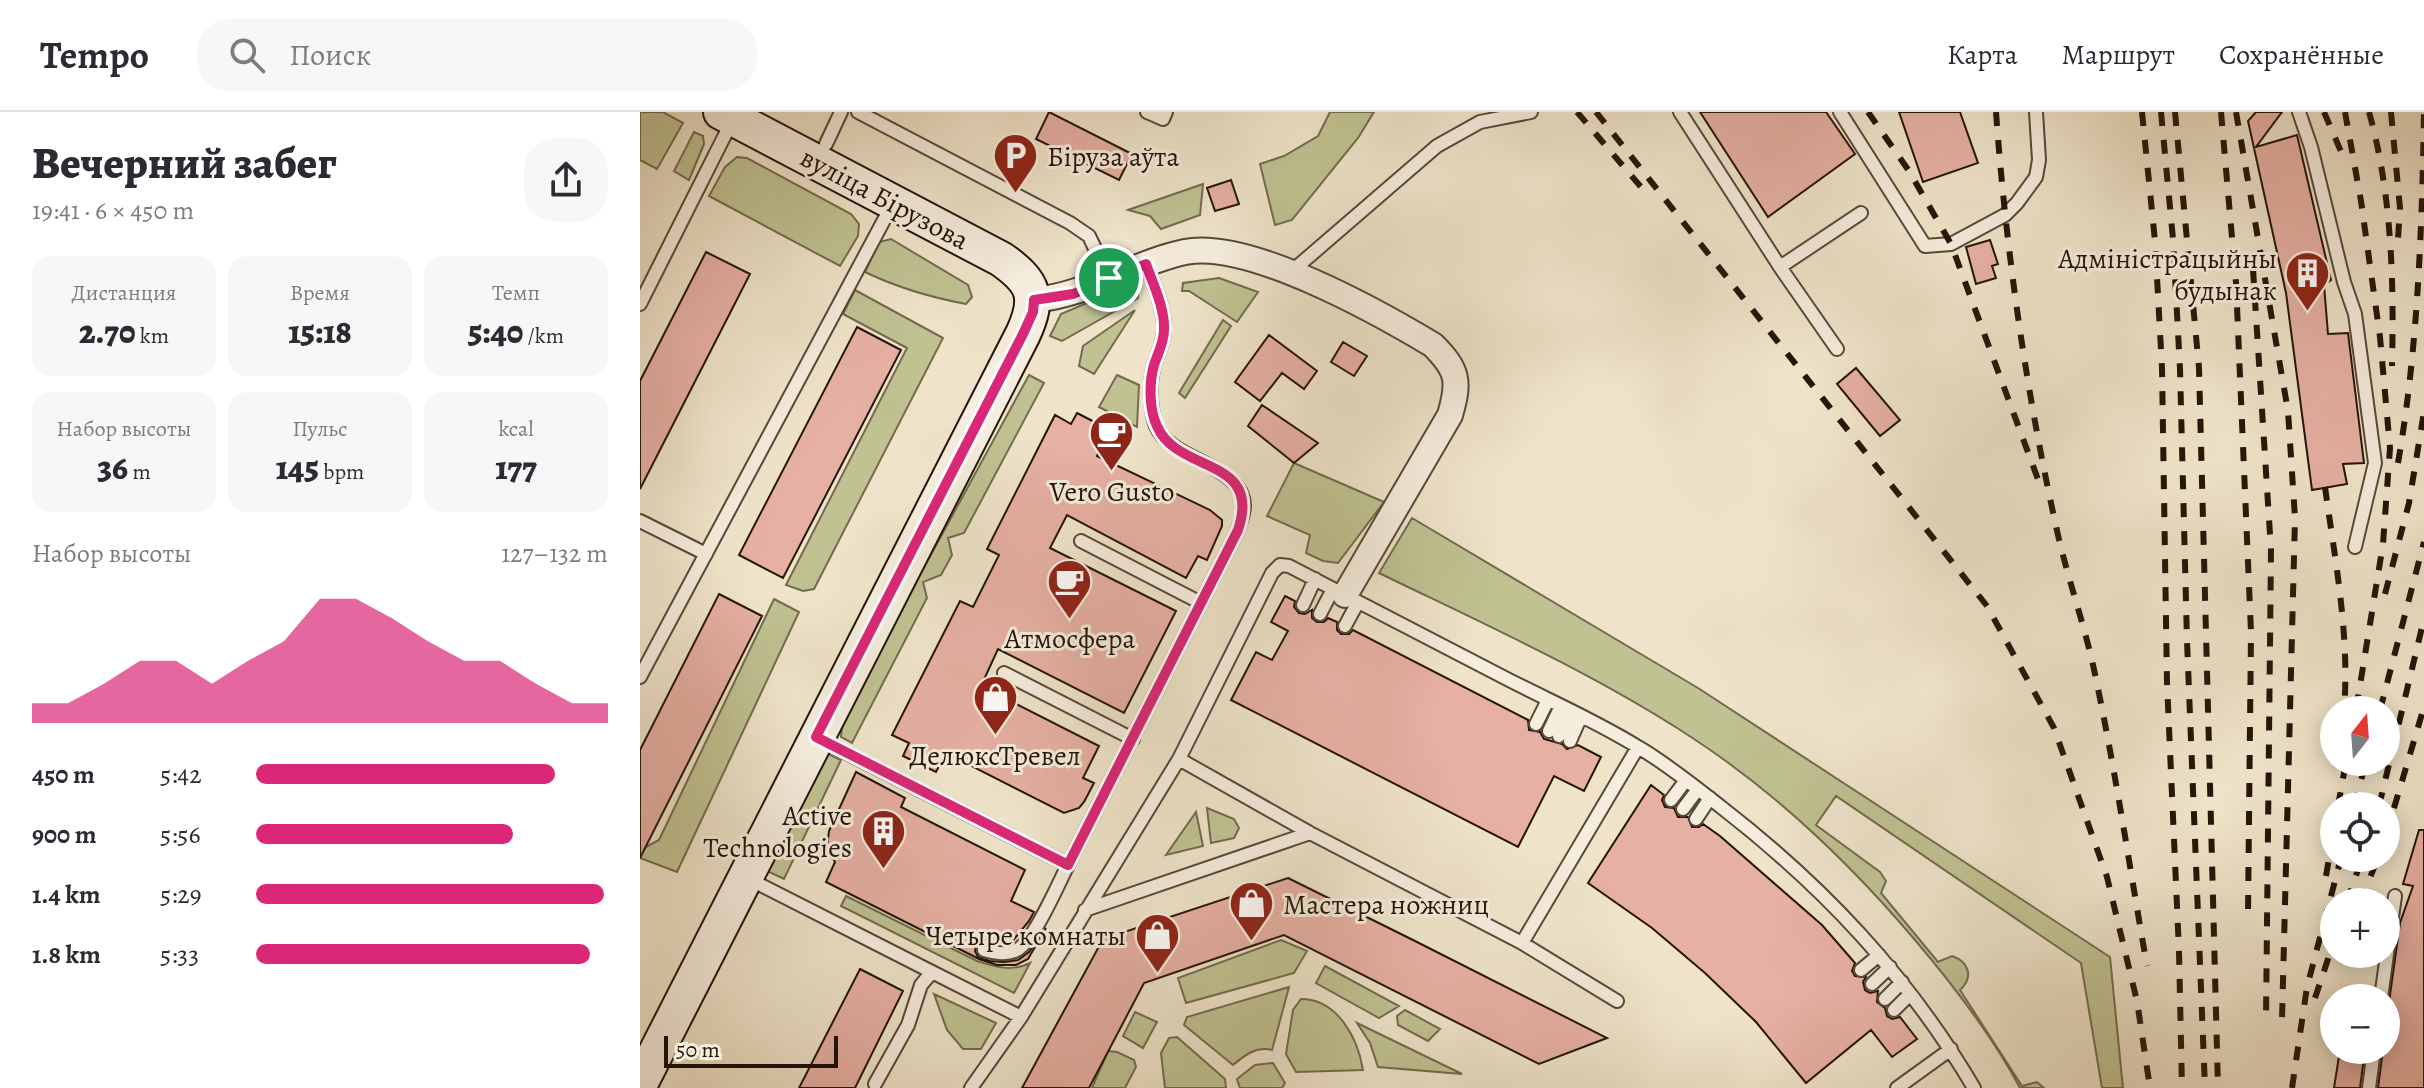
<!DOCTYPE html>
<html lang="ru">
<head>
<meta charset="utf-8">
<style>
	:root { --surface:#fff; --page:#f7f7f7; --text:#2b2b33; --muted:#7c7c81; --line:#e1e1e2; --accent:#db2777 }
	body { margin:0; font-family:Alegreya,serif; background:var(--page); color:var(--text); height:100vh; display:flex; flex-direction:column; font-size:30px; white-space:nowrap }
	* { box-sizing:border-box; margin:0 }
	p { font-size:26px; color:var(--muted) }
	.icon { flex:none; width:44px; height:44px; fill:none; stroke:currentColor; stroke-width:2; stroke-linecap:round; stroke-linejoin:round }
	.map { position:relative; flex:1; overflow:hidden }
	.panel { display:flex; flex-direction:column; background:var(--surface); width:640px }
	.panel>* { flex:none }
	.needle { width:52px; rotate:17deg }
	.buttons { position:absolute; left:1680px; top:584px; display:grid; gap:16px }
	.buttons a { display:grid; place-items:center; width:80px; height:80px; border-radius:50%; background:var(--surface); box-shadow:0 4px 20px #0003; font-size:40px }
	.scale { position:absolute; left:24px; bottom:20px; width:174px; box-sizing:border-box; padding-left:8px; border:4px solid #251409; border-top:0; font-size:22px; line-height:28px; white-space:nowrap; color:#251409; -webkit-text-stroke:6px #f5eddd; paint-order:stroke }
	.pin { position:absolute; display:grid; place-items:center; width:68px; height:68px; color:#fff; margin:-34px; border:4px solid #fff; border-radius:50%; box-shadow:0 2px 8px #0007 }
	.round { display:grid; place-items:center; flex:none; width:84px; height:84px; border-radius:32px; background:var(--page) }
	.headline { display:flex; align-items:center; justify-content:space-between; height:136px; padding:0 32px }
	h1 { font-size:44px; font-weight:800; line-height:60px }
	.figures { display:grid; grid-template-columns:repeat(3,1fr); gap:12px; height:136px; padding:8px 32px }
	.figures div { display:grid; align-content:center; border-radius:20px; background:var(--page); text-align:center }
	.figures b { font-size:34px; font-weight:800 }
	.figures small { font-size:22px; font-weight:400 }
	.figures p { font-size:22px }
	.chart { height:224px; padding:16px 32px }
	.chart p { display:flex; justify-content:space-between }
	.chart svg { width:100%; height:144px; margin-top:8px; fill:var(--accent); opacity:.7 }
	ul { padding:0 32px; list-style:none; font-size:26px }
	li { display:grid; grid-template-columns:128px 96px 1fr; align-items:center; height:60px }
	li i { height:20px; border-radius:10px; background:var(--accent) }
	header { display:flex; align-items:center; gap:48px; box-sizing:border-box; height:112px; padding:0 40px; background:var(--surface); border-bottom:2px solid var(--line) }
	header strong { font-size:38px }
	nav { display:flex; gap:44px; margin-inline-start:auto; font-size:28px }
	.search { width:560px; height:72px; background:var(--page); display:flex; align-items:center; gap:20px; box-sizing:border-box; padding:0 28px; border-radius:32px; color:var(--muted); font-size:30px }
	main { display:flex; flex:1; min-height:0 }
	.map>svg:first-child { display:block }
	.green { fill:#c0c292; stroke:#726b4e; stroke-width:2 }
	.building { fill:#e6b0a3; stroke:#251409; stroke-width:2 }
	.lines { fill:none; stroke-linecap:round; stroke-linejoin:round }
	.lane-casing { stroke:#584839; stroke-width:16 }
	.street-casing { stroke:#584839; stroke-width:28 }
	.secondary-casing { stroke:#251409; stroke-width:38 }
	.lane { stroke:#f5eddd; stroke-width:12 }
	.street { stroke:#f5eddd; stroke-width:24 }
	.secondary { stroke:#f5eddd; stroke-width:34 }
	.rail { stroke:#251409; stroke-width:6; stroke-dasharray:14 14; stroke-linecap:butt }
	.route-casing { stroke:#fff; stroke-width:16 }
	.route { stroke:#db2777; stroke-width:10 }
	.labels { text-anchor:middle; stroke-width:6; stroke-linejoin:round; paint-order:stroke }
	.poi-label { font-size:28px; fill:#251409; stroke:#f5eddd; text-anchor:end }
	.street-label { font-size:28px; fill:#251409; stroke:#f5eddd }
</style>
</head>
<body>
<header>
<strong>Tempo</strong>
<div class="search"><svg class="icon" aria-label="search" viewBox="0 0 24 24"><circle cx="10" cy="10" r="6"/><path d="M15 15l6 6"/></svg>Поиск</div>
<nav><a>Карта</a><a>Маршрут</a><a>Сохранённые</a></nav>
</header>
<main>
<section class="panel">
<div class="headline"><div><h1>Вечерний забег</h1><p>19:41 · 6 × 450 m</p></div><a class="round"><svg class="icon" aria-label="share" viewBox="0 0 24 24"><path d="M12 15V3M7 8l5-5 5 5M5 13v7h14v-7"/></svg></a></div>
<div class="figures">
<div><p>Дистанция</p><b>2.70<small> km</small></b></div>
<div><p>Время</p><b>15:18</b></div>
<div><p>Темп</p><b>5:40<small> /km</small></b></div>
</div>
<div class="figures">
<div><p>Набор высоты</p><b>36<small> m</small></b></div>
<div><p>Пульс</p><b>145<small> bpm</small></b></div>
<div><p>kcal</p><b>177</b></div>
</div>
<div class="chart"><p><span>Набор высоты</span>127–132 m</p>
<svg viewBox="0 0 160 44" preserveAspectRatio="none"><path d="M0 44V38L10 38L20 32L30 25L40 25L50 32L60 25L70 19L80 6L90 6L100 12L110 19L120 25L130 25L140 32L150 38L160 38V44z"/></svg>
</div>
<ul>
<li><b>450 m</b>5:42<i style="width:85%"></i></li>
<li><b>900 m</b>5:56<i style="width:73%"></i></li>
<li><b>1.4 km</b>5:29<i style="width:99%"></i></li>
<li><b>1.8 km</b>5:33<i style="width:95%"></i></li>
</ul>
</section>
<div class="map">
<svg width="1784" height="976" viewBox="0 0 1784 976">
	<rect width="100%" height="100%" fill="#efe4ca"/>
	<filter id="stains"><feTurbulence type="fractalNoise" baseFrequency=".0025" numOctaves="4"/><feColorMatrix values="0 0 0 0 .2 0 0 0 0 .09 0 0 0 0 .02 0 0 0 .5 -.17"/></filter>
	<radialGradient id="worn" r=".72"><stop offset=".6" stop-color="#630" stop-opacity="0"/><stop offset="1" stop-color="#630" stop-opacity=".3"/></radialGradient>
	<path class="green" d="M0,0H23L43,11L17,57L0,48Z
		M690,0H734L718,26L652,108L635,113L620,52L644,44L678,24Z
		M54,20L63,24L64,32L49,68L34,59Z
		M97,45L107,46L211,102L219,112L218,124L200,154L69,84L85,55Z
		M563,72L560,103L521,117L510,104L488,98Z
		M251,127L328,173L332,185L326,192C289,185 258,176 225,160L239,130Z
		M579,166L618,180L597,210L549,179H542L543,171Z
		M498,169V186L422,229L410,224L421,202Z
		M215,178L303,226L174,477L163,479L146,473L267,236L203,202Z
		M495,198L454,262L439,254L443,234Z
		M583,208L591,214L545,286L539,281Z
		M389,263L404,271L324,421L308,426L312,443L301,463L283,470L287,486L212,631L201,625L203,604Z
		M477,263L499,273L497,315L459,295Z
		M654,351L744,390L698,451L683,449L666,441L670,423L627,404Z
		M772,406L1058,576L1470,845L1483,976H1462L1441,851L1196,684L1176,713L1240,760L1246,769L1241,781L1298,850L1312,844C1329,850 1334,865 1320,878L1382,974L1397,970L1404,976H1380C1352,923 1314,874 1275,828C1209,750 1137,681 1051,625C953,561 844,512 739,461Z
		M134,487L159,500L37,760L0,746V738L19,728Z
		M186,641L201,648L144,767L127,759Z
		M567,696L594,707L599,716L594,726L571,731Z
		M556,700L563,734L526,743Z
		M206,784L337,849C356,855 372,860 390,851L374,881L201,794Z
		M641,828L667,839L654,861L546,891L538,866Z
		M685,854L759,894L739,906L676,871Z
		M649,875L632,938C616,934 605,943 593,953L544,913L547,905Z
		M294,882L356,911L341,937H323L307,918Z
		M661,887C698,887 718,927 723,958L656,960L646,942L653,898Z
		M765,898L800,917L788,929L758,913L757,904Z
		M495,900L517,910L503,936L483,924Z
		M717,911L822,962L738,955L730,931Z
		M537,925L585,967L586,976H525L521,941L529,926Z
		M468,939L477,940L494,948L496,955L485,976H452Z
		M633,951L645,971L642,976H600L597,967L615,953Z"/>
	<path class="building" d="M409,0L492,42L479,68L396,27Z
		M1060,0H1186L1215,42L1128,105Z
		M1259,0H1320L1338,51L1283,70Z
		M1616,0H1642L1616,35L1657,23L1691,168L1684,173L1688,222L1708,221L1724,351L1703,352L1707,372L1672,378L1646,181L1608,9Z
		M591,68L599,92L575,99L567,76Z
		M1350,128L1358,152L1352,154L1356,166L1336,172L1326,135Z
		M66,140L110,162L0,377V269Z
		M217,215L261,238L143,466L99,443Z
		M629,223L677,259L664,277L642,261L620,289L595,270Z
		M703,230L727,244L714,264L691,250Z
		M1216,256L1260,308L1240,324L1197,272Z
		M622,293L678,331L654,351L608,314Z
		M437,301L470,318L457,344L570,398L582,408V414L567,448L558,444L546,466L427,403L410,436L536,499L484,601L358,537L341,574L459,634L443,666L454,671L444,690L439,696L424,701L306,641L296,660L263,644L269,631L252,623L320,489L333,495L359,443L347,437L415,303L431,312Z
		M79,482L122,504L0,746V638Z
		M645,484L655,489L654,495L659,501L665,502L672,498V506L677,510H684L688,506L697,510V518L701,522H709L713,518L888,608L889,618L900,620L904,627L922,632L927,637L938,633L961,645L944,679L914,664L878,735L591,588L616,540L632,548L648,519L631,510Z
		M216,660L265,686L261,695L385,758L371,789L394,800L389,809L371,831L343,829L337,832L335,839L338,845L350,849L364,850L378,848L389,840L406,816L388,847L376,853H357L339,847L186,770L195,750L187,735L189,719Z
		M1011,673L1024,683L1022,688L1025,695L1034,696L1038,705H1048L1052,715H1059L1063,712L1080,724L1182,813L1215,851L1212,859L1215,864L1226,865L1223,870L1225,878L1230,881L1238,879L1237,890L1245,896L1247,904L1252,907L1260,905L1277,927L1252,945L1231,918L1166,971L1116,910L1065,861L1012,816L948,771Z
		M1779,718H1784V976H1738L1743,938H1746L1749,890L1760,811L1773,774L1763,772Z
		M648,766L773,828L967,926L899,952L644,823L504,871L449,976H382L463,827Z
		M220,857L263,879L215,976H159Z
		M1700,938H1725L1720,976H1694Z"/>
	<g class="lines">
		<defs>
			<path id="lane" d="M218,0L430,111L449,124L469,166
				M507,0L523,7L526,0
				M1040,0L1140,155L1221,101
				M1200,0L1285,134L1311,132L1365,103L1377,91L1396,65L1399,48L1396,0
				M1659,0L1671,35L1704,170L1715,202L1735,351L1715,435
				M186,32L201,0
				M1140,155L1197,237
				M651,160L797,34L840,10L891,0
				M0,192L92,9
				M0,409L66,442
				M441,429L561,491
				M663,493L675,467
				M680,502L693,477
				M705,514L718,490
				M364,561L493,627
				M0,565L252,93
				M896,612L908,588
				M909,619L921,594
				M919,624L932,599
				M179,627L428,753L598,418C600,411 604,402 604,394C603,352 532,350 516,314C510,298 509,270 514,253C518,241 524,230 524,218C525,196 513,172 506,152
				M930,629L941,604
				M539,647L670,721
				M1031,688L1046,668
				M1043,697L1058,677
				M1056,707L1070,686
				M107,766L292,860L281,873L268,913L235,972
				M445,798L670,721L882,831L977,889
				M882,831L998,635
				M344,838C354,841 365,843 375,839C393,832 418,772 428,753
				M1221,858L1239,843
				M292,860L381,905
				M1232,872L1250,855
				M1741,886L1755,784
				M1245,887L1262,870
				M1254,898L1270,882
				M331,976L381,905L539,647L632,461L640,453L649,454C722,492 795,530 869,568C912,590 956,609 998,635C1027,652 1054,674 1081,695C1183,774 1268,864 1334,976
				M1257,976L1311,937
				M1729,976L1734,938"/>
			<path id="street" d="M394,188C448,183 493,151 545,140C608,127 738,200 793,233C818,258 820,269 810,303L705,483"/>
			<path id="secondary" d="M0,972L383,222C400,185 394,170 361,147L81,0"/>
		</defs>
		<use href="#lane" class="lane-casing"/>
		<use href="#street" class="street-casing"/>
		<use href="#secondary" class="secondary-casing"/>
		<use href="#lane" class="lane"/>
		<use href="#street" class="street"/>
		<use href="#secondary" class="secondary"/>
		<path class="rail" d="M937,0L1007,82
			M956,0L1347,494L1414,616L1467,765L1497,889L1510,976
			M1228,0L1269,59L1311,132L1399,370
			M1356,0C1366,138 1386,279 1416,414C1427,466 1446,516 1456,567C1476,662 1490,758 1507,854
			M1502,0L1515,129L1522,256L1527,571L1539,839L1542,976
			M1521,0L1533,127L1540,257L1547,529L1565,976
			M1535,0L1559,256L1578,976
			M1581,0L1596,171L1611,520L1608,801
			M1596,0L1648,299L1655,406L1642,908
			M1684,0L1706,51
			M1705,0L1721,89L1740,225L1750,336L1743,432L1716,598
			M1729,0C1752,82 1754,170 1752,254
			M1751,0L1760,96L1758,127
			M1613,157L1631,438L1626,907
			M1758,351C1778,236 1782,116 1784,0
			M1685,375C1695,448 1710,524 1704,598
			M1745,482L1769,391L1784,300
			M1740,598L1784,430
			M1698,694L1706,650
			M1714,694L1726,650
			M1739,694L1784,507
			M1746,723L1784,595
			M1686,764L1694,717
			M1707,790L1722,746
			M1720,790L1738,746
			M1675,886L1694,829
			M1652,976L1667,875L1701,746"/>
	</g>
	<g class="lines">
		<defs>
			<path id="route" d="M506,152C513,172 525,196 524,218C524,230 518,241 514,253C509,270 509,298 517,314C537,362 623,344 598,418L428,753L176,625L383,222L393,200L394,188L433,182Z"/>
		</defs>
		<use href="#route" class="route-casing"/>
		<use href="#route" class="route"/>
	</g>
	<defs>
		<symbol id="parking-pin" viewBox="-11 -11 22 30"><path d="M0 17L-7.5 6A9.5 9.5 0 1 1 7.5 6Z" fill="#8f2418" stroke="#f5eddd"/><path d="M-3.5-5.5H1a3.5 3.5 0 0 1 0 7H-1V5.5H-3.5ZM-1-3.4V-.6H.8a1.4 1.4 0 0 0 0-2.8Z" fill="#fff"/></symbol>
		<symbol id="building-pin" viewBox="-11 -11 22 30"><path d="M0 17L-7.5 6A9.5 9.5 0 1 1 7.5 6Z" fill="#8f2418" stroke="#f5eddd"/><path d="M-4-6H4V6H1V3H-1V6H-4ZM-2.5-4.3h1.7v1.8h-1.7ZM.8-4.3h1.7v1.8H.8ZM-2.5-1h1.7V.8h-1.7ZM.8-1h1.7V.8H.8Z" fill="#fff"/></symbol>
		<symbol id="cafe-pin" viewBox="-11 -11 22 30"><path d="M0 17L-7.5 6A9.5 9.5 0 1 1 7.5 6Z" fill="#8f2418" stroke="#f5eddd"/><path d="M-5.5-4.5H6V0H3Q3 3.5 0 3.5H-2.5Q-5.5 3.5-5.5 0ZM3-3.2v2h1.7v-2ZM-6 4.5H4V6H-6Z" fill="#fff"/></symbol>
		<symbol id="shop-pin" viewBox="-11 -11 22 30"><path d="M0 17L-7.5 6A9.5 9.5 0 1 1 7.5 6Z" fill="#8f2418" stroke="#f5eddd"/><path d="M-5-2.5h2.3a2.7 3.5 0 0 1 5.4 0H5L5.5 6h-11ZM-1.5-2.5h3a1.5 2.3 0 0 0-3 0Z" fill="#fff"/></symbol>
	</defs>
	<g fill-rule="evenodd">
		<use href="#parking-pin" x="350" y="18" width="51" height="69"/>
		<use href="#building-pin" x="1642" y="136" width="51" height="69"/>
		<use href="#cafe-pin" x="446" y="296" width="51" height="69"/>
		<use href="#cafe-pin" x="404" y="444" width="51" height="69"/>
		<use href="#shop-pin" x="330" y="560" width="51" height="69"/>
		<use href="#building-pin" x="218" y="694" width="51" height="69"/>
		<use href="#shop-pin" x="586" y="766" width="51" height="69"/>
		<use href="#shop-pin" x="492" y="798" width="51" height="69"/>
	</g>
	<g class="labels">
		<g class="poi-label">
			<text x="407" y="54" text-anchor="start">Біруза аўта</text>
			<text x="1637" y="156">Адміністрацыйны<tspan x="1637" dy="32">будынак</tspan></text>
			<text x="472" y="389" text-anchor="middle">Vero Gusto</text>
			<text x="430" y="536" text-anchor="middle">Атмосфера</text>
			<text x="355" y="653" text-anchor="middle">ДелюксТревел</text>
			<text x="212" y="713">Active<tspan x="212" dy="32">Technologies</tspan></text>
			<text x="643" y="802" text-anchor="start">Мастера ножниц</text>
			<text x="486" y="833">Четыре комнаты</text>
		</g>
		<g class="street-label">
			<text transform="translate(245 86) rotate(28)" y="10">вуліца Бірузова</text>
		</g>
	</g>
	<rect width="100%" height="100%" filter="url(#stains)"/>
	<rect width="100%" height="100%" fill="url(#worn)"/>
</svg>
<div class="buttons">
<a><svg class="needle" viewBox="-14 -14 28 28"><path d="M0-13l5 13h-10z" fill="#e53935"/><path d="M0 13l5-13h-10z" fill="#7c7c81"/></svg></a>
<a><svg class="icon" aria-label="locate" viewBox="0 0 24 24"><circle cx="12" cy="12" r="6"/><path d="M12 2v4M12 18v4M2 12h4M18 12h4"/></svg></a>
<a>+</a>
<a>−</a>
</div>
<div class="scale">50 m</div>
<div class="pin" style="left:469px;top:166px;background:#1e9e55"><svg class="icon" aria-label="arrive" viewBox="0 0 24 24"><path d="M6 21V4h12l-3 4 3 4H6"/></svg></div>
</div>
</main>
</body>
</html>
